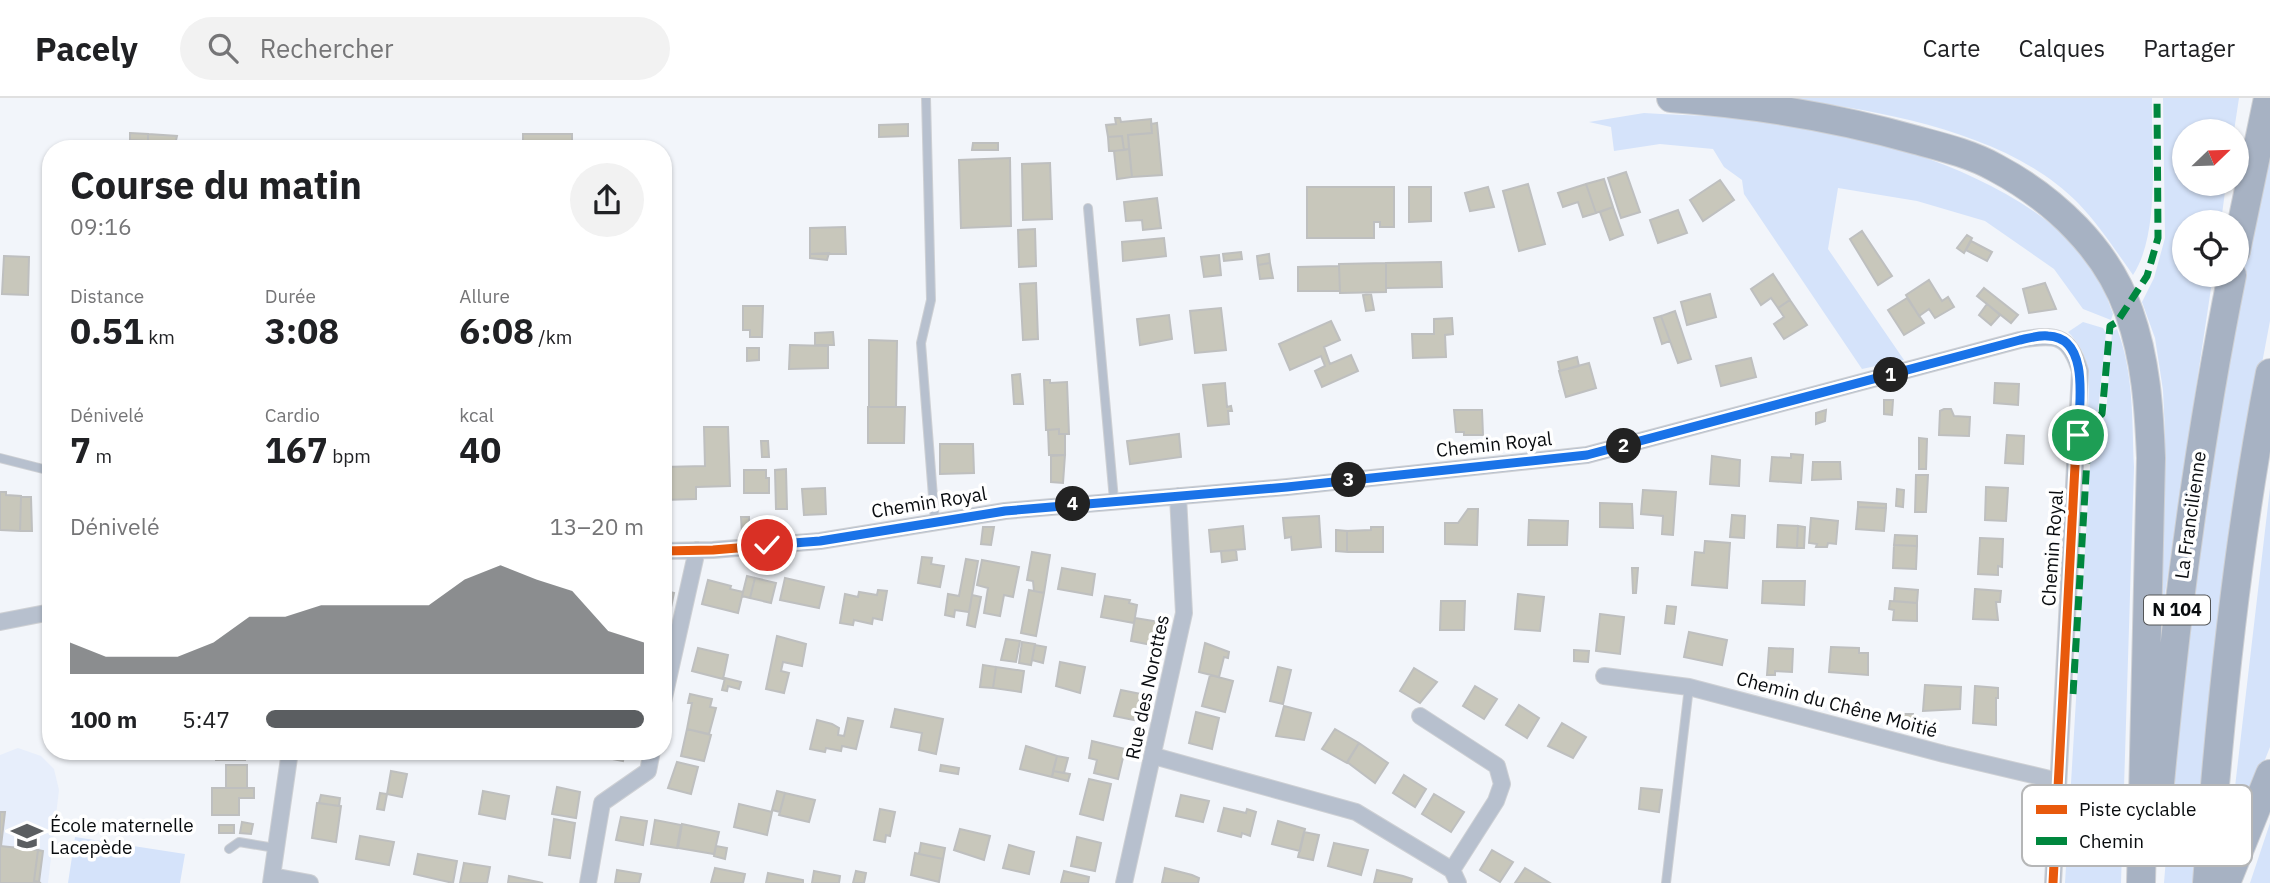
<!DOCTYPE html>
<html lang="fr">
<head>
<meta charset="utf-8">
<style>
	:root { --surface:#fff; --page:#f2f2f2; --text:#202124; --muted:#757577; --line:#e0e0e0; --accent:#5b5e61 }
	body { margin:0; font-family:"IBM Plex Sans",sans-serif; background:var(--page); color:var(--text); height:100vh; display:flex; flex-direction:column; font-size:26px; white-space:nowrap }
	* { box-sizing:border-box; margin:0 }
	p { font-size:23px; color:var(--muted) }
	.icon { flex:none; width:38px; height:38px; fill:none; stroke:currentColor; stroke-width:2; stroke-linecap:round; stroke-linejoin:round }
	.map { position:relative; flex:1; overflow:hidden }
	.panel { position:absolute; left:42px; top:42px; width:630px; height:620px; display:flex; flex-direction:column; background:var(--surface); border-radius:28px; box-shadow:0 2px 5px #0004 }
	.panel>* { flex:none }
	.needle { width:46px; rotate:67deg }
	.controls { position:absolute; left:2172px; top:21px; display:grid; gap:14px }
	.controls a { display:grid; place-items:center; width:77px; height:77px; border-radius:50%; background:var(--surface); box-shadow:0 2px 5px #0004; font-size:35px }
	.pin { position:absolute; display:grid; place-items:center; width:60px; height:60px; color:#fff; margin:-30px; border:4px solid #fff; border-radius:50%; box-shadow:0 2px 7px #0007 }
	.km { position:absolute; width:35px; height:35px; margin:-18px; border-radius:50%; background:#222; color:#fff; font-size:19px; line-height:35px; text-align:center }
	.round { display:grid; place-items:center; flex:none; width:74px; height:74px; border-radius:37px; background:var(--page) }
	.summary { display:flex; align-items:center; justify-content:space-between; height:119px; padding:0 28px }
	h1 { font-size:38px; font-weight:800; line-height:52px }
	.metrics { display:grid; grid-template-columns:repeat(3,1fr); gap:10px; height:119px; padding:7px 28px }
	.metrics div { display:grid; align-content:center }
	.metrics b { font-size:35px; font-weight:800 }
	.metrics small { font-size:19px; font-weight:400 }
	.metrics p { font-size:19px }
	.chart { height:196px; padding:14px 28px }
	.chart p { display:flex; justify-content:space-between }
	.chart svg { width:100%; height:126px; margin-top:7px; fill:var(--accent); opacity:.7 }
	ul { padding:0 28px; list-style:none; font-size:23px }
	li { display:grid; grid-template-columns:112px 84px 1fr; align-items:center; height:52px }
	li i { height:18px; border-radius:9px; background:var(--accent) }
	header { display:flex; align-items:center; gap:42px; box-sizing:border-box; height:98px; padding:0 35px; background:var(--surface); border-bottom:2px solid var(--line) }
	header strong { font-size:33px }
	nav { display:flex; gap:38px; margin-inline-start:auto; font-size:24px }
	.search { width:490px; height:63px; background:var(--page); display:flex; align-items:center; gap:18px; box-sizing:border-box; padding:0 24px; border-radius:38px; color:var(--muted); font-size:26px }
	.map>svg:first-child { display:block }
	.built { fill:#e7eefb }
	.green { fill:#d5e3fa }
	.building { fill:#c8c7bb; stroke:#bebfbf; stroke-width:2 }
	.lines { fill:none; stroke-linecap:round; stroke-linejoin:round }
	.lane-casing { stroke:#ced0d4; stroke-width:10 }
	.street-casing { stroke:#ced0d4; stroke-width:18 }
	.highway-casing { stroke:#ced0d4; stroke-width:30 }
	.lane { stroke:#b7c0ce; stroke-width:8 }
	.street { stroke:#b7c0ce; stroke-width:16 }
	.highway { stroke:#a7b2c3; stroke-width:28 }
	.quiet { stroke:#00873e; stroke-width:7; stroke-dasharray:14 7; stroke-linecap:butt }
	.cycleway-casing { stroke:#fff; stroke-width:13 }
	.cycleway { stroke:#e8590c; stroke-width:9 }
	.route-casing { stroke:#fff; stroke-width:14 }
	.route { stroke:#1a73e8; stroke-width:9 }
	.labels { text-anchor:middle; stroke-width:7; stroke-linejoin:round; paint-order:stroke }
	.shield { fill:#fff; stroke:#535557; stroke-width:2 }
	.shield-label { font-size:18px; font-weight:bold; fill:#090c0f }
	.street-label { font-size:19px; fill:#090c0f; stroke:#fff }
	.poi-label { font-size:19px; fill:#090c0f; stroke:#fff; text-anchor:start }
	.key { fill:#fff; stroke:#b5b6b7; stroke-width:2 }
	.key-label { font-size:19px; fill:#090c0f }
</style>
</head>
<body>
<header>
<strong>Pacely</strong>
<div class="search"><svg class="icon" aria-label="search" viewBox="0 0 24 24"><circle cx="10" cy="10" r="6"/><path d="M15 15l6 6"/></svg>Rechercher</div>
<nav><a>Carte</a><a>Calques</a><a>Partager</a></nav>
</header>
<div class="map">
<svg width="2270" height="785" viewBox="0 0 2270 785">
	<rect width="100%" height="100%" fill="#f2f5fa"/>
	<path class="built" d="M18,650L41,658L54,671L59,692L48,785H0V657Z"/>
	<path class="green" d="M1783,0H2152C2151,51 2161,134 2133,177C2116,153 2099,127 2078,105C2009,34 1878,12 1783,0Z
		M2163,0H2239L2234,33H2184V86H2226L2221,124H2184V177H2213L2162,516L2165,335L2163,292L2155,240L2142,204L2154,180L2165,140Z
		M1644,15C1692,18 1741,18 1788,25C1888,41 2041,86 2097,177C2104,188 2108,203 2113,216L2111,222L2083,211L2054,171L1985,123L1917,103L1838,90L1828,151L1904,262L1862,271L1744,96L1742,82L1724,69L1713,51L1660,46L1614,53L1611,29L1589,24Z
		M2270,41V223L2235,408L2197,785H2164L2179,599L2219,299Z
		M2083,224L2103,230L2106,235L2098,313L2088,321C2088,286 2095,261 2068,234Z
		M2117,231C2134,274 2132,324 2134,369L2121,785H2065L2092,335L2106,317L2112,234Z
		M2270,390V649L2240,725L2231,723Z
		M2270,725V785H2250Z
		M75,739L185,756L180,785H68Z"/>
	<path class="building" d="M1115,20H1120L1121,24L1151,21L1152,35L1128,37L1129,51L1124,52L1122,38L1108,39L1106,27L1116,26Z
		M1157,25L1162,77L1132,79L1128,37L1152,35L1151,26Z
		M908,26V38L879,39V27Z
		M130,35L148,36V43L130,42Z
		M148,36L177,38L174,51H148Z
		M523,36H572V51H523Z
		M1122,38L1124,52L1109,53L1108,39Z
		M973,45H998V52H972Z
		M1129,51L1132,79L1117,81L1114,53Z
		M1010,60L1011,128L961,130L959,62Z
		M1050,65L1052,121L1023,122L1022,66Z
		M1626,74L1640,114L1621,120L1608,80Z
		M1604,81L1613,109L1596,115L1586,86Z
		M1720,82L1734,102L1703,123L1690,102Z
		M1528,86L1545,146L1519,153L1503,93Z
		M1586,86L1596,115L1583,119L1578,104L1563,109L1558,95Z
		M1307,89H1394V129H1380V124H1374V140H1307Z
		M1409,89H1431V123L1409,124Z
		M1488,89L1494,109L1470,113L1465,95Z
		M1157,100L1161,130L1143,132L1142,122L1126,123L1124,104Z
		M1613,109L1623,137L1610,142L1600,114Z
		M1678,112L1687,135L1658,145L1650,122Z
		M845,129L846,156H810V130Z
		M1035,131L1036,168L1019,169L1018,132Z
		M1862,133L1892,178L1878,187L1850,141Z
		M1967,137L1972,140L1964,155L1957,150Z
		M1164,140L1166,158L1123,163L1122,144Z
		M1971,143L1992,154L1987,163L1966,152Z
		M1241,154L1242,161L1224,163L1223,156Z
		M829,155L827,162L810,160V156Z
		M1269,156L1270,165L1258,167L1257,158Z
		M1219,157L1221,177L1204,179L1201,159Z
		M4,158L29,159L28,197L2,196Z
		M43,160H49L51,166V195H43Z
		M1441,164L1442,189L1386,190V165Z
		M1270,165L1273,180L1260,181L1258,167Z
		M1386,165V194L1340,195L1339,166Z
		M1339,168L1340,193H1298V169Z
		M1773,176L1790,202L1778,210L1771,200L1761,207L1751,191Z
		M1929,182L1942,203L1948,199L1954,209L1935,220L1929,211L1919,218L1906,197Z
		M1036,185L1038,241L1023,242L1020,186Z
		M2045,185L2056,211L2029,215L2023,191Z
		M1984,190L2018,217L2011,225L1977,198Z
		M1371,196L1374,212L1366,213L1363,197Z
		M1710,196L1716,219L1687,227L1681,204Z
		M1907,200L1924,225L1904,237L1888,212Z
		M1790,202L1807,227L1784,241L1774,226L1784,219L1778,210Z
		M1987,206L2000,217L1991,227L1979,217Z
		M743,208H763L762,239H750V232H743Z
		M1221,210L1226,252L1195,255L1190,213Z
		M1675,213L1691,261L1678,265L1661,218Z
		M1169,217L1172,241L1140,247L1137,221Z
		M1661,218L1670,243L1662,246L1654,220Z
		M1452,220L1453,236L1445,237L1446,259L1413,260L1412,236H1434V221Z
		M1331,223L1340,242L1324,249L1330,266L1351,257L1358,273L1322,289L1315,273L1325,268L1321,258L1290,272L1279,246Z
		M833,234L834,247H815V235Z
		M869,242L897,243L896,309H869Z
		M790,247L828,248V270L789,271Z
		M747,250H759V262L747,263Z
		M1577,259L1579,268L1560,273L1558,264Z
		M1751,260L1756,279L1721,288L1716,268Z
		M1589,265L1596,290L1566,299L1559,273Z
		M1020,276L1023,306H1014L1012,277Z
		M1044,282H1050V285L1067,284L1069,336H1059V331L1046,332Z
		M1225,285L1227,309L1231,308L1232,313H1228L1229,326L1208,328L1203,287Z
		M1995,285L2019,286L2018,307L1994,305Z
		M1884,302H1893L1892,317L1884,316Z
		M868,309H905L904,345H868Z
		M1944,311H1951L1954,318L1970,319L1969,338L1939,337L1940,313Z
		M1454,312H1482L1483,337H1464V334H1456Z
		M1826,312L1825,323L1816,326V315Z
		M704,329H728L730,388L696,389V401L663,402V369L705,368Z
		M1059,331V336H1065V357H1049L1048,332Z
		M1179,336L1181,359L1130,366L1127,343Z
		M2007,337L2024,338L2023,366L2005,365Z
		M1919,340L1927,341L1926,371H1919Z
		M761,343H768L769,359H762Z
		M940,346H973L974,375L940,376Z
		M1791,356L1803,357L1801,385L1770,383L1772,359L1791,360Z
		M1065,357L1063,385L1051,384V358Z
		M1712,358L1740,362L1739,388L1710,386Z
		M1813,364H1840L1841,381L1812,382Z
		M786,371L787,411H776L775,372Z
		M744,372H766V380H769V395H744Z
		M1916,377H1928L1926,414H1915Z
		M1986,389L2008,390L2006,423L1985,422Z
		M825,390L826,416L804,417L802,391Z
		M1897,391L1904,392L1903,409L1896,408Z
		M1643,392L1676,394L1673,437L1662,436L1663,418L1641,416Z
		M0,394H6V397L21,398L20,433L0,432Z
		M21,399H31L32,433H20Z
		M1858,404L1886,406V410L1858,409Z
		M1600,405L1632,406L1633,430L1600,429Z
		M1858,409L1886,410L1884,433L1856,431Z
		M1468,411H1478L1477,447L1445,446V425H1458Z
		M1732,417L1745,418L1744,440L1730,439Z
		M1319,418L1321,449L1292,452L1291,439L1285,440L1283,420Z
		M741,419H749V435H742Z
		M1811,420L1838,423L1836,446L1828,445L1827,449H1816L1817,446L1809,445Z
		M1529,422L1568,423L1567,447H1528Z
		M1778,427L1798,428L1797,450L1777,449Z
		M1243,428L1245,451L1211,454L1209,432Z
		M1798,428L1805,429L1804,450H1797Z
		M983,429H994L991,447L981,446Z
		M1371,429H1383V454H1347V433L1371,432Z
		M1336,432L1347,433V454L1336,453Z
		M1895,437L1917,438V448L1894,447Z
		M1980,440L2003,441L2002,469L1998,468V477L1978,476Z
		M1705,443L1730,445L1727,490L1692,487L1695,454L1704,455Z
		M1894,447L1917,448L1916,471L1893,470Z
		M1236,452L1237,462L1222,464L1221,453Z
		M1032,454L1050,457L1044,495L1034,493L1033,483L1027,482Z
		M922,459L932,460L931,466L944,468L940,489L918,485Z
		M966,461L978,463L969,514L955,512L954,519L945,517L948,496L959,498Z
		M982,462L1019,469L1013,499L1004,497L1000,518L984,515L988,490L977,487Z
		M1062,470L1095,476L1092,497L1058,491Z
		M1632,470H1638L1636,495H1633Z
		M747,478L755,480L750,500L742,498Z
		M755,480L776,485L771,505L750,500Z
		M785,480L824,489L819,510L780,502Z
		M708,482L731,488L730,491L743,494L738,515L702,506Z
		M1763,483H1805L1804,507L1762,505Z
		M1895,490L1918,492L1917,505L1894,503Z
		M1975,491L2001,493L2000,504H1996L1998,522L1973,521Z
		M663,492L674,495L669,519L663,518Z
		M878,492L887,493L882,522L873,520L872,526L854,522L853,527L840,525L845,496L858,499L859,494L877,497Z
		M1029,492L1044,495L1036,538L1021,535Z
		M1518,496L1544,499L1540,533L1515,531Z
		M972,497L981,499L975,529L967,527Z
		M1105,498L1130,502L1129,505L1137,507L1134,525L1101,519Z
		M1441,503H1465L1464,532H1440Z
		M1890,503L1917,505V523L1893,522L1894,512L1889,511Z
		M1667,508L1676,509L1674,526L1665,525Z
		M1600,516L1624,519L1620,556L1596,553Z
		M1135,520L1166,525L1162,549L1131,543Z
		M1689,534L1727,542L1722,567L1684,559Z
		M777,538L806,546L802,568L783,564L781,573L789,575L784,595L766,591Z
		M1006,541L1020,543L1016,564L1001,562Z
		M1022,544L1035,546L1031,567L1019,565Z
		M1205,545L1229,554L1228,560L1224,559L1219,579L1199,574Z
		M1035,547L1046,549L1043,565L1032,562Z
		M1831,549L1859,550V555H1868V577L1829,574Z
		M698,550L728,557L723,581L692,573Z
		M1769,550L1793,551L1792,574L1775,573V577H1767Z
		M1574,552L1589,553L1588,564L1574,563Z
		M1060,564L1085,569L1080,595L1056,588Z
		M983,567L996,569L993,590L980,589Z
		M996,569L1024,573L1021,594L993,590Z
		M1278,569L1291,572L1283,606L1270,603Z
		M1414,570L1437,584L1420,605L1400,593Z
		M1210,577L1233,583L1225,614L1202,608Z
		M725,580L741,584L739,591L728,588L727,593L722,592Z
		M1925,587L1961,589L1960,611L1923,613Z
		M1475,588L1497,601L1484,621L1463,608Z
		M1975,588L1998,590V600H1996V627L1973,625Z
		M1121,592L1141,596L1134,622L1114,618Z
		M690,596L712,601L710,609L716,610L709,636L687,631L692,605H688Z
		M1519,607L1539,620L1527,640L1506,627Z
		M1284,608L1311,615L1304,642L1276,638Z
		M895,611L943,621L936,656L919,652L922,635L891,629Z
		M1196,614L1219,620L1212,651L1189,645Z
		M1900,616H1913L1915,635L1904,630Z
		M848,620L863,623L856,651L842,648L841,653L826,650L825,654L810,651L817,622L832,626L839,630L838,637L844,638Z
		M1562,625L1586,639L1573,660L1548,648Z
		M687,631L711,637L704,663L681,658Z
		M1335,631L1359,645L1347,665L1322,651Z
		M1092,643L1125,651L1118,681L1094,675L1097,662L1089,660Z
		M1359,645L1388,665L1375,685L1347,664Z
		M1026,648L1057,658L1052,679L1020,671Z
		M216,653H245V662H216Z
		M598,653H625L623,663L597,658Z
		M1057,658L1068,660L1064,675L1053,673Z
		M677,664L698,669L691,696L668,690Z
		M226,667H247V690H226Z
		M941,667L959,670L958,676L940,673Z
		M391,673L407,676L402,699L387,696Z
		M1053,673L1070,676L1068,683L1052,679Z
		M1404,677L1426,691L1415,709L1393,695Z
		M1089,681L1111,686L1103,722L1080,716Z
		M557,689L580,694L576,720L552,716Z
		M212,690H254V700H239V717H212Z
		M1641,690L1662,692L1659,714L1639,711Z
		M483,693L509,698L505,721L479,716Z
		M777,693L785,695L780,714L772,712Z
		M380,695L387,696L384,712L377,711Z
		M785,695L815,702L809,724L779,717Z
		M1434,696L1464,714L1451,734L1422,716Z
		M321,697L340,700L339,708L319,705Z
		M1181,697L1209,703L1203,724L1176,718Z
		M317,705L341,708L336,744L312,740Z
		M739,706L772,714L767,737L734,729Z
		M1224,710L1246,715L1247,711L1256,714L1250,738L1242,735L1241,739L1218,733Z
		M880,711L895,714L890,738L886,737L885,744L874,742Z
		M0,714H5L1,748H0Z
		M621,719L647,723L643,747L616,742Z
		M554,721L575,725L570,760L549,757Z
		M655,722L681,727L677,750L651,746Z
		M1278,723L1305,731L1300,753L1272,746Z
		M242,724L253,726L251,736L240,735Z
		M682,726L719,734L714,756L678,750Z
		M219,727H234V735H219Z
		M960,731L990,738L984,762L954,752Z
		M1304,734L1319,737L1313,762L1298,759Z
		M360,738L394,744L389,767L356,761Z
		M1077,739L1101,745L1095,773L1071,768Z
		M921,745L945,750L943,761L919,756Z
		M1334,745L1368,752L1361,777L1328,768Z
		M1009,747L1034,754L1029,776L1003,770Z
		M0,748L38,752L34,783L41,785H0Z
		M716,748L727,750L725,761L714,758Z
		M38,752L43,753L39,784L34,783Z
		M1492,752L1513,764L1500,784L1480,772Z
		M915,755L943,761L939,784L911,777Z
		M418,756L457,763L453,785L414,776Z
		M464,765L490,769L487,785H460Z
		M715,770L745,776L743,785H711Z
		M1165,770L1192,777L1199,780L1198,785H1162Z
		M1525,770L1550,785H1515Z
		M617,772L641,776L639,785H615Z
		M1377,772L1403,778L1412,781L1411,785H1374Z
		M814,773L840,778L839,785H812Z
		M856,773L866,775L864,785H853Z
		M1064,773L1089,779L1088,785H1061Z
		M768,775L803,782V785H766Z
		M509,778L543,785H508Z"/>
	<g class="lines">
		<defs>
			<path id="lane" d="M926,0L931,202L921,245L935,424
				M1088,110L1114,402
				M0,360L51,373
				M229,751L239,744L275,750
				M1666,785L1689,589"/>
			<path id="street" d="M663,453L713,452L820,443L1005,413L1287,389L1587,357L2020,242C2055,236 2069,236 2080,273L2053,785
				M0,524L51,514
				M1604,578L1689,589L1944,656L2058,683
				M663,604L697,452
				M1420,618L1497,668L1502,686L1496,703L1452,772
				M1154,658L1356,714L1452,772L1458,785
				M272,778L310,785
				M271,785L290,653
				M588,785L602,705L648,673L652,653
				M1124,785L1184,515L1178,398"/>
			<path id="highway" d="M1671,0C1755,6 1835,19 1916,42C1942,49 1971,56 1996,70C2054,101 2107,151 2129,214C2146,262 2149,310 2151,360L2141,785
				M2236,153L2268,0
				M2160,685C2176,514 2198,345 2232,177
				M2207,785C2220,614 2237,443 2270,275
				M2226,785L2270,676"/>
		</defs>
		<use href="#lane" class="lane-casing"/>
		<use href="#street" class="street-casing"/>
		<use href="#highway" class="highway-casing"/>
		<use href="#lane" class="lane"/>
		<use href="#street" class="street"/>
		<use href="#highway" class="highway"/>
		<path class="quiet" d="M2083,332L2102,316L2110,228L2117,224L2147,178L2158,140L2157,0
			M2073,596L2089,327"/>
		<defs>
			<path id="cycleway" d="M663,453L713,452L820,443L1005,413L1287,389L1587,357L2020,242C2055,236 2069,236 2080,273L2053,785"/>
		</defs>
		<use href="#cycleway" class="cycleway-casing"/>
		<use href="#cycleway" class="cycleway"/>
	</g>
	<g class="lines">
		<defs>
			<path id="route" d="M767,447L820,443L1005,413L1287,389L1587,357L2020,242C2029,240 2039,237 2048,238C2091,239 2079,309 2078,337"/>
		</defs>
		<use href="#route" class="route-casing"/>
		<use href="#route" class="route"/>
	</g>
	<defs>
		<symbol id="school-bare" viewBox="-9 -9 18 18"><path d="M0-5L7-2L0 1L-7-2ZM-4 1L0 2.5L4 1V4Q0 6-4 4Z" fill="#5b5e61" stroke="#fff" stroke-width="2.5" paint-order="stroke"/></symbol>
	</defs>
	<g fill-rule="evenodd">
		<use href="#school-bare" x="5" y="716" width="44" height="44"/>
	</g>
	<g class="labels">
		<rect class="shield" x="2144" y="497.5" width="66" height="29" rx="5"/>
		<g class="shield-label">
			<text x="2177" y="518">N 104</text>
		</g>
		<g class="street-label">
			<text transform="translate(1494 346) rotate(-6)" y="7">Chemin Royal</text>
			<text transform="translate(929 404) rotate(-9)" y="7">Chemin Royal</text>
			<text transform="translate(2190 417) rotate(-82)" y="7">La Francilienne</text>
			<text transform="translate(2052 450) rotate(-86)" y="7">Chemin Royal</text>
			<text transform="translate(1147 589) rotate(-78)" y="7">Rue des Norottes</text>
			<text transform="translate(1837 606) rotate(15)" y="7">Chemin du Chêne Moitié</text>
		</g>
		<g class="poi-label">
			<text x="50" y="734">École maternelle<tspan x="50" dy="22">Lacepède</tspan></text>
		</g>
	</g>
	<rect x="2022" y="687" width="230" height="81" rx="10" class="key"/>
	<rect x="2036" y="707" width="31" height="9" fill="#e8590c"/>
	<rect x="2036" y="739" width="31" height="8" fill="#00873e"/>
	<g class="key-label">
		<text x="2079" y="718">Piste cyclable</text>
		<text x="2079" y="750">Chemin</text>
	</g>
</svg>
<div class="controls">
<a><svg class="needle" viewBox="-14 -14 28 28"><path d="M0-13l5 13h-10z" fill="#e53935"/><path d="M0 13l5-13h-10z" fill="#757577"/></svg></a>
<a><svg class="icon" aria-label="locate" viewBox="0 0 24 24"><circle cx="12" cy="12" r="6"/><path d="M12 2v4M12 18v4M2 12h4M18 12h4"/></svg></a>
</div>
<div class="pin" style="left:2078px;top:337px;background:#1e9e55"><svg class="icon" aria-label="arrive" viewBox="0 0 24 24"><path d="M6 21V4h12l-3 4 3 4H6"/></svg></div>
<div class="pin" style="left:767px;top:447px;background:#d93025"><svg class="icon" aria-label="check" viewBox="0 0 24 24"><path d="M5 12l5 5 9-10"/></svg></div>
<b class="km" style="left:1891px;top:277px">1</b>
<b class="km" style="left:1624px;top:348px">2</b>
<b class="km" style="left:1349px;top:382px">3</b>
<b class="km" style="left:1073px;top:406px">4</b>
<section class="panel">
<div class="summary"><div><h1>Course du matin</h1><p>09:16</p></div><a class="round"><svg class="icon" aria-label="share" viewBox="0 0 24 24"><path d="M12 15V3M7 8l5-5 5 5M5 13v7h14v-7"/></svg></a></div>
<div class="metrics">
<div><p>Distance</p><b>0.51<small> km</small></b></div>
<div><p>Durée</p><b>3:08</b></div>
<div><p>Allure</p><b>6:08<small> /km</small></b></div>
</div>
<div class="metrics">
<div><p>Dénivelé</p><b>7<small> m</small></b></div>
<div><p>Cardio</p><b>167<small> bpm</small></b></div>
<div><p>kcal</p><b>40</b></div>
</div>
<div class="chart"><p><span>Dénivelé</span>13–20 m</p>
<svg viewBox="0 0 160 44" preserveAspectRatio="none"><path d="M0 44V33L10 38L20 38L30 38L40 33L50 24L60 24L70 20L80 20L90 20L100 20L110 11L120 6L130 11L140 15L150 29L160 33V44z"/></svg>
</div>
<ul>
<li><b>100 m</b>5:47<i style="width:100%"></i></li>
</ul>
</section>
</div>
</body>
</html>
